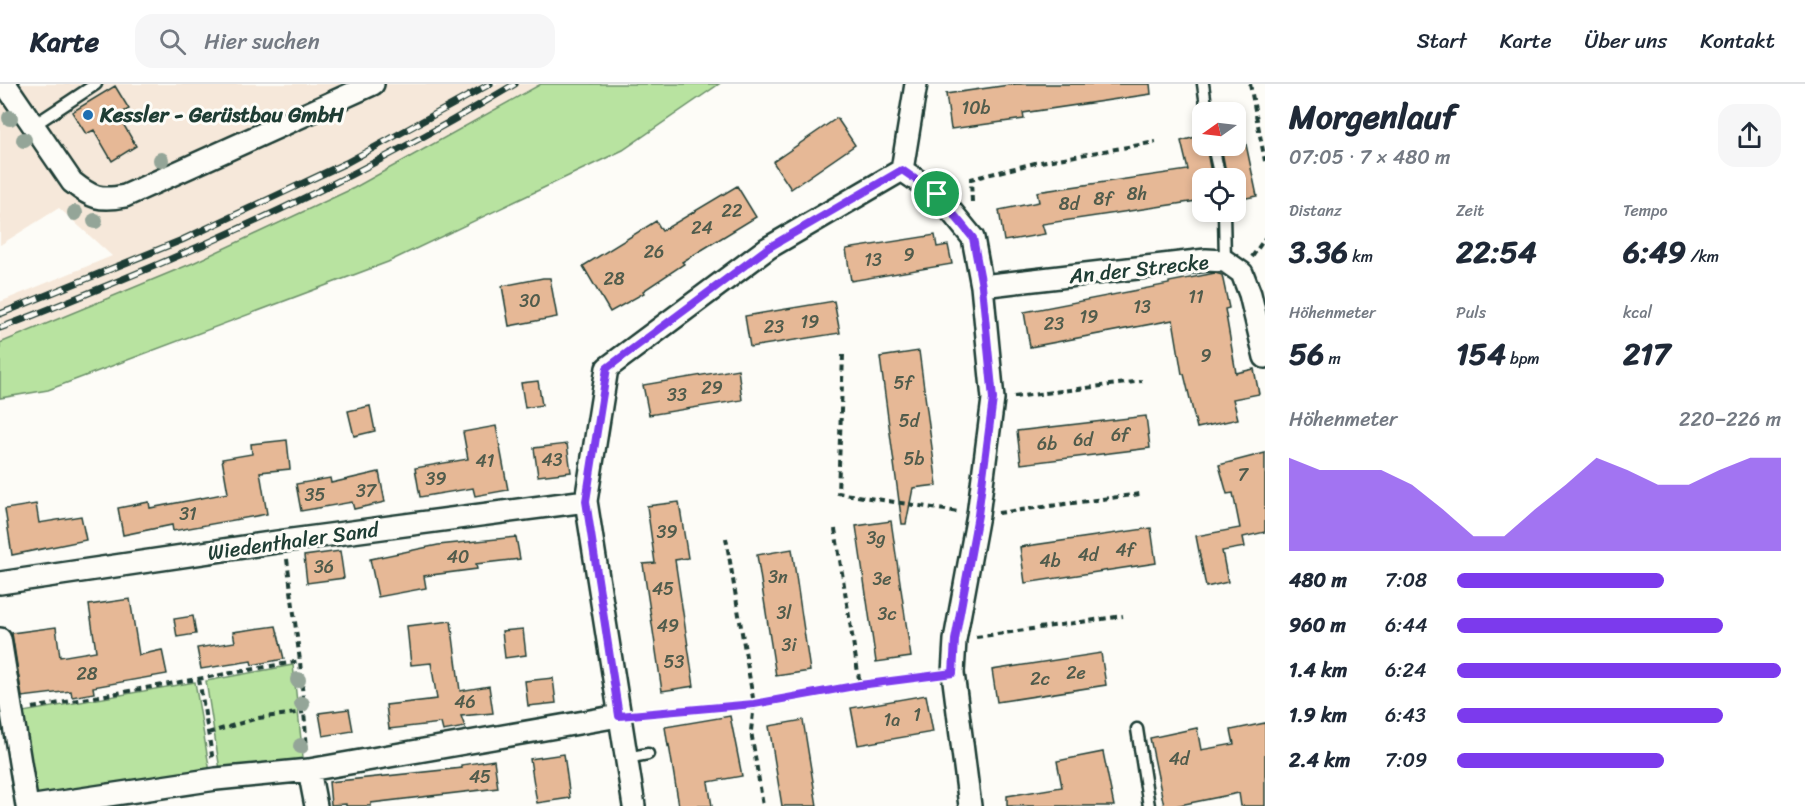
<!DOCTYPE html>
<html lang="de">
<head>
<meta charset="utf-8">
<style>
	:root { --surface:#fff; --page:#f6f6f7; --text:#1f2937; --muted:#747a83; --line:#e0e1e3; --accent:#7c3aed }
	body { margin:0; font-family:Sriracha,sans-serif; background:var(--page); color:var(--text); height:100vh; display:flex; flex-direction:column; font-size:22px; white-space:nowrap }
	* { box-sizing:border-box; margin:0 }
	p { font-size:20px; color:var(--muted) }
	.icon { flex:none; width:33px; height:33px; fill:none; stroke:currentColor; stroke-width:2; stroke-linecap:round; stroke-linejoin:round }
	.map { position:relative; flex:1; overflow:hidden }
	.details { display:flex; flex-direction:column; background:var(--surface); width:540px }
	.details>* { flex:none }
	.needle { width:39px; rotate:256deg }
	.controls { position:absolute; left:1192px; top:18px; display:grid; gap:12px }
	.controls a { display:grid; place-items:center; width:54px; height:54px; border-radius:12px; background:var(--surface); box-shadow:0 3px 9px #0003; font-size:30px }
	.pin { position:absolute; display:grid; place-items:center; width:51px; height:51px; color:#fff; margin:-26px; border:3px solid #fff; border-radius:50%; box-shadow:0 2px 6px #0007 }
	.round { display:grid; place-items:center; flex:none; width:63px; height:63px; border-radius:18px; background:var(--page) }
	.headline { display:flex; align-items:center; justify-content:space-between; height:102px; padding:0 24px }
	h1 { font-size:33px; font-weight:700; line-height:45px }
	.figures { display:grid; grid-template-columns:repeat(3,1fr); gap:9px; height:102px; padding:6px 24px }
	.figures div { display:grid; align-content:center }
	.figures b { font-size:30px; font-weight:700 }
	.figures small { font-size:16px; font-weight:400 }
	.figures p { font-size:16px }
	.chart { height:168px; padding:12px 24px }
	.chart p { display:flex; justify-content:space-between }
	.chart svg { width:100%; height:108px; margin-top:6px; fill:var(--accent); opacity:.7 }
	ul { padding:0 24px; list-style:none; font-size:20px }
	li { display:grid; grid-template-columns:96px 72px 1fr; align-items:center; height:45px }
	li i { height:15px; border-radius:8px; background:var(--accent) }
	header { display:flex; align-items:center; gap:36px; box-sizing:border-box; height:84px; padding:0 30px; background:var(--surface); border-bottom:2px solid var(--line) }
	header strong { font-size:28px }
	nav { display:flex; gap:33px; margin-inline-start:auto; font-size:21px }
	.search { width:420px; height:54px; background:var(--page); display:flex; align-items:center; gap:15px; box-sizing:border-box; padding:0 21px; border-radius:18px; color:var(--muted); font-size:22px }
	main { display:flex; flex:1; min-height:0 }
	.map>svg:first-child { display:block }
	.built { fill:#f6e8da }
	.green { fill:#b8e3a0; stroke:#6c906a; stroke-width:1.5 }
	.building { fill:#e6b896; stroke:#1f3d34; stroke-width:1.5 }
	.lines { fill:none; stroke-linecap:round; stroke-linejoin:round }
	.service-casing { stroke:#1f3d34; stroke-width:15 }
	.minor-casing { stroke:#1f3d34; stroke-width:26 }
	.path { stroke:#1f3d34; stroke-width:4; stroke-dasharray:6 4.5; stroke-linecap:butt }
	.service { stroke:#fdfcf7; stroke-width:10 }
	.minor { stroke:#fdfcf7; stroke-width:21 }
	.rail-casing { stroke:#1f3d34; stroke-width:7 }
	.rail { stroke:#fdfcf7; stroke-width:4.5; stroke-dasharray:14; stroke-linecap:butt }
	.tree { fill:#94a598 }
	.route-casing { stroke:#fff; stroke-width:12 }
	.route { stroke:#7c3aed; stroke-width:8 }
	.poi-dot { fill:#1f6fb2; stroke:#fdfcf7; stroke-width:2 }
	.labels { text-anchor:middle; stroke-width:6; stroke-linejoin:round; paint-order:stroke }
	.number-label { font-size:18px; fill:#515c4c }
	.poi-label { font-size:21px; font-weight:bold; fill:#1f3d34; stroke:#fdfcf7; text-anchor:start }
	.street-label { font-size:21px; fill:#1f3d34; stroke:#fdfcf7 }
</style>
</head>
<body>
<header>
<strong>Karte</strong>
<div class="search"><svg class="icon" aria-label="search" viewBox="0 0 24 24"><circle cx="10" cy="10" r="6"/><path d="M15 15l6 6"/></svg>Hier suchen</div>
<nav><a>Start</a><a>Karte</a><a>Über uns</a><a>Kontakt</a></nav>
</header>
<main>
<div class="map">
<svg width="1265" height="722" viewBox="0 0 1265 722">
	<rect width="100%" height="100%" fill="#fdfcf7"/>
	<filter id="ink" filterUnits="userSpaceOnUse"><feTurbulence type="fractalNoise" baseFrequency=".0167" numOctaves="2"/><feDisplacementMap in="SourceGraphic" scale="12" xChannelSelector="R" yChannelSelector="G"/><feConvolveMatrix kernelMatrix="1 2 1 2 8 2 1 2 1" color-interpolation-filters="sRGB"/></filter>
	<g filter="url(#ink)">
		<path class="built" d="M0,0H540L354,104L193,179L0,259V218L112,172L59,124L0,161Z"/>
		<path class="green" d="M541,0H719L623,66L388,178L48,306L0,314V259L193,179L354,104Z
			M293,581L304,683L221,692L206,597Z
			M195,598L211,694L31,717L17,629Z"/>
		<path class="building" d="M1016,0H1150L1151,10L1023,29L1024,35L951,45L946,10Z
			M115,2L129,25L118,31L136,62L112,77L94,46L86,50L72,28Z
			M837,34L855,61L791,105L773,78Z
			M1244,51L1257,112L1236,116V94H1227L1221,62H1236V52Z
			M1199,52L1201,62H1206L1212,94H1203V116L1042,140L1045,150L1004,157L999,126L1039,118L1037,108L1188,86L1181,57Z
			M737,102L756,133L682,178L684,180L643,207L644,209L610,228L583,182L656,137L662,147Z
			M935,151L937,163L948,161L952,180L851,197L846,165Z
			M1215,189L1222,191L1229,224L1225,225L1236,289L1254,285L1259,310L1233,315L1238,335L1197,344L1184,290H1182L1173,236L1030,263L1024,228L1169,200V198Z
			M543,194H550L557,233L509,242L502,202Z
			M834,217L840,249L750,263L745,232Z
			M919,267L937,401L913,404L906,440H902L880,273Z
			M738,285L742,316L649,331L643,301Z
			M538,297L542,321L525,324L521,299Z
			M370,322L375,347L354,352L348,327Z
			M1146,332L1150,364L1021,380L1017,347Z
			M496,342L508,406L475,412L473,404L420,413L415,384L468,375L463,348Z
			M287,356L290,385L260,388L267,430L173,447L172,441L123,451L118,424L149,418L150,424L228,409L222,375L252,370L251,360Z
			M567,360L571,388L538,392L534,364Z
			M1265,369V448L1243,453L1245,463L1222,467L1228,498L1206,503L1196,452L1240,444L1233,409L1227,410L1219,381Z
			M379,388L385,418L354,425L352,418L301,427L296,400L330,394L331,399Z
			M679,418L688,474L675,476L694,602L662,607L643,480L655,479L647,422Z
			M36,420L39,439L81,432L86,456L12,471L5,425Z
			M891,437L911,573L876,578L856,442Z
			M1151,444L1156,479L1025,499L1020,463Z
			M516,453L520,475L476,480L477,485L424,492L426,504L378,513L370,475L438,461Z
			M792,465L810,587L776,592L757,471Z
			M340,467L344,494L307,499L304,472Z
			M130,515L139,571L162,566L167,590L93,603L94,609L72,613L71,607L22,613L12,549L56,543L60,573L96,567L89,521Z
			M193,532L196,550L177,553L174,535Z
			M451,537L460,607L489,602L493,629L461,632L465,643L443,647L441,639L389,645L386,621L437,615L431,579L411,581L407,542Z
			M276,542L284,575L252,581L251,577L201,585L197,564L235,558L233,548Z
			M523,545L526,571L505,574L502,547Z
			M1101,569L1106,601L997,618L992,586Z
			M553,594L556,619L528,622L525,597Z
			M926,611L933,648L858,661L851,624Z
			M349,625L353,647L323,652L319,629Z
			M730,632L742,692L708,698L712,722H679L669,661L668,662L665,643Z
			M803,636L817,722H782L769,642Z
			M1265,639V722H1241L1239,709L1175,722H1164L1150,654L1197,644L1201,666L1234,660L1231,646Z
			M1103,668L1114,722H1007V712L1062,703L1057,677Z
			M564,670L570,714L537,719L530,675Z
			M494,676L498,704L371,719V722H346V720L331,721L329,698L462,684L461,681Z"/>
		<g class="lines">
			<defs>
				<path id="service" d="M1203,0L1207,28
					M34,41L96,0
					M1213,62L1220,94
					M1224,128L1225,177
					M1137,645L1149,722
					M626,674L648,670"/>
				<path id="minor" d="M5,0L72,98C92,114 100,117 125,112L373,0
					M902,86L937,110L973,154L982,202L993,315L978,431L955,556L953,589L970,722
					M902,86L916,0
					M982,202L1206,176L1225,177L1242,189L1250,210L1265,273
					M0,499L284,457L586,417
					M0,555L27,722
					M309,686L316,722
					M35,722L216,695L309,686L619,632
					M634,722L586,417L607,284L768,164L902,86"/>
			</defs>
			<use href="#service" class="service-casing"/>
			<use href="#minor" class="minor-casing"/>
			<path class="path" d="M1250,0L1265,77
				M972,118L971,95L1035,79L1156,58
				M1252,173L1265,154
				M843,271L838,409L958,428
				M1014,313L1142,297
				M998,429L1140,410
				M835,445L860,601
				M726,454L754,620L751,647L763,722
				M287,475L300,577L307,665
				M976,553L1123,532
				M199,595L213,677
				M32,624L300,577
				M641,630L754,620L860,601L934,592
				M208,649L258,634L304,628"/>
			<use href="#service" class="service"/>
			<use href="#minor" class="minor"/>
			<defs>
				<path id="rail" d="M0,230L182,156L346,79L490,0
					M0,244C36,231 71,216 106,202C247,145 385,78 515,0"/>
			</defs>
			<use href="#rail" class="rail-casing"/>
			<use href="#rail" class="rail"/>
		</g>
		<g class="tree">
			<circle cx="10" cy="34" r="8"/>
			<circle cx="24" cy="56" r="8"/>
			<circle cx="161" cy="76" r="8"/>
			<circle cx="75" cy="129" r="8"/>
			<circle cx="95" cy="137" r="8"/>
			<circle cx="298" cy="596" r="8"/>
			<circle cx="302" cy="620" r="8"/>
			<circle cx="301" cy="662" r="8"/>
		</g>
	</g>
	<g class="lines" filter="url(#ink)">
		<defs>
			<path id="route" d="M902,86L937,110L973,154L982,202L993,315L978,431L955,556L953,589L860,601L754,620L619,632L586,417L607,284L768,164Z"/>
		</defs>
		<use href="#route" class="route-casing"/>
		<use href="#route" class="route"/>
	</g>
	<circle class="poi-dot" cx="88" cy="31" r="6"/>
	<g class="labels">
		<g class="number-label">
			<text x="976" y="30">10b</text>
			<text x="1137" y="116">8h</text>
			<text x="1103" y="121">8f</text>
			<text x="1069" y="126">8d</text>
			<text x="732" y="133">22</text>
			<text x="702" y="150">24</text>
			<text x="654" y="174">26</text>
			<text x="909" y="177">9</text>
			<text x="873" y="182">13</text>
			<text x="614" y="201">28</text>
			<text x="1196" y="219">11</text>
			<text x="530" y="223">30</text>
			<text x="1142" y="229">13</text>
			<text x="1089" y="239">19</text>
			<text x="810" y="244">19</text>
			<text x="1054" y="246">23</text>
			<text x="774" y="249">23</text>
			<text x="1206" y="278">9</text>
			<text x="903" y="305">5f</text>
			<text x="712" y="310">29</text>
			<text x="677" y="317">33</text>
			<text x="909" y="343">5d</text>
			<text x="1120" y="357">6f</text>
			<text x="1083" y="362">6d</text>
			<text x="1047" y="366">6b</text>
			<text x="914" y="381">5b</text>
			<text x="552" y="382">43</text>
			<text x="485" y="383">41</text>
			<text x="1243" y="397">7</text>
			<text x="436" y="401">39</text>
			<text x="366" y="413">37</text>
			<text x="315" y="417">35</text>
			<text x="188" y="436">31</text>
			<text x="667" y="454">39</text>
			<text x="876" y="460">3g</text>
			<text x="1125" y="472">4f</text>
			<text x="1088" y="477">4d</text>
			<text x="458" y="479">40</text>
			<text x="1050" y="483">4b</text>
			<text x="324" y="489">36</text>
			<text x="778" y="499">3n</text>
			<text x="882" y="501">3e</text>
			<text x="663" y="511">45</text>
			<text x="784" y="535">3l</text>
			<text x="887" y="536">3c</text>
			<text x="668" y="548">49</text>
			<text x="789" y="567">3i</text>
			<text x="674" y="584">53</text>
			<text x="1076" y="595">2e</text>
			<text x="87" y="596">28</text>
			<text x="1040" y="601">2c</text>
			<text x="465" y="624">46</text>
			<text x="917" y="637">1</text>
			<text x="892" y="642">1a</text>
			<text x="1179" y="681">4d</text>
			<text x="480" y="699">45</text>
		</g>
		<g class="poi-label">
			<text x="100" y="38">Kessler - Gerüstbau GmbH</text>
		</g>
		<g class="street-label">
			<text transform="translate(1139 185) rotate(-6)" y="7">An der Strecke</text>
			<text transform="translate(293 457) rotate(-8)" y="7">Wiedenthaler Sand</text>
		</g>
	</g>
</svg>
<div class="controls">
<a><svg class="needle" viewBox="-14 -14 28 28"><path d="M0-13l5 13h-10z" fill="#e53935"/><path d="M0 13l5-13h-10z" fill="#747a83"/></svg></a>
<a><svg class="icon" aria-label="locate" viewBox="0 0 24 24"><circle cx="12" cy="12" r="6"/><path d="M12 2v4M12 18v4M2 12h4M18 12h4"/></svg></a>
</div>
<div class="pin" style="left:937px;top:110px;background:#1e9e55"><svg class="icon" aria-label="arrive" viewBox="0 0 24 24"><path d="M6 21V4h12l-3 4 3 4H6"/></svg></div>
</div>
<section class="details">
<div class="headline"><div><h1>Morgenlauf</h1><p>07:05 · 7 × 480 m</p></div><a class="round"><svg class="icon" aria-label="share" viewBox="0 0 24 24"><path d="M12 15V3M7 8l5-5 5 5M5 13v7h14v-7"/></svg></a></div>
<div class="figures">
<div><p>Distanz</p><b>3.36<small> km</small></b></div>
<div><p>Zeit</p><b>22:54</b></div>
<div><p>Tempo</p><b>6:49<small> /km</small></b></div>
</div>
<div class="figures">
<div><p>Höhenmeter</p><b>56<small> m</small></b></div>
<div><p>Puls</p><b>154<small> bpm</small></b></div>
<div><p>kcal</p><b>217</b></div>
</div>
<div class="chart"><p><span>Höhenmeter</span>220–226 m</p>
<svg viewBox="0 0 160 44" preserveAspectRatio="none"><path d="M0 44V6L10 11L20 11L30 11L40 17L50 27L60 38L70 38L80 27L90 17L100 6L110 11L120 17L130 17L140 11L150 6L160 6V44z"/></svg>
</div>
<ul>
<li><b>480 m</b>7:08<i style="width:64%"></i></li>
<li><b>960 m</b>6:44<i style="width:82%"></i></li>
<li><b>1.4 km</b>6:24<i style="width:100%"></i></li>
<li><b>1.9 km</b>6:43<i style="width:82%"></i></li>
<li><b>2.4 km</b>7:09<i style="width:64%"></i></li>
</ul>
</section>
</main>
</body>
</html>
